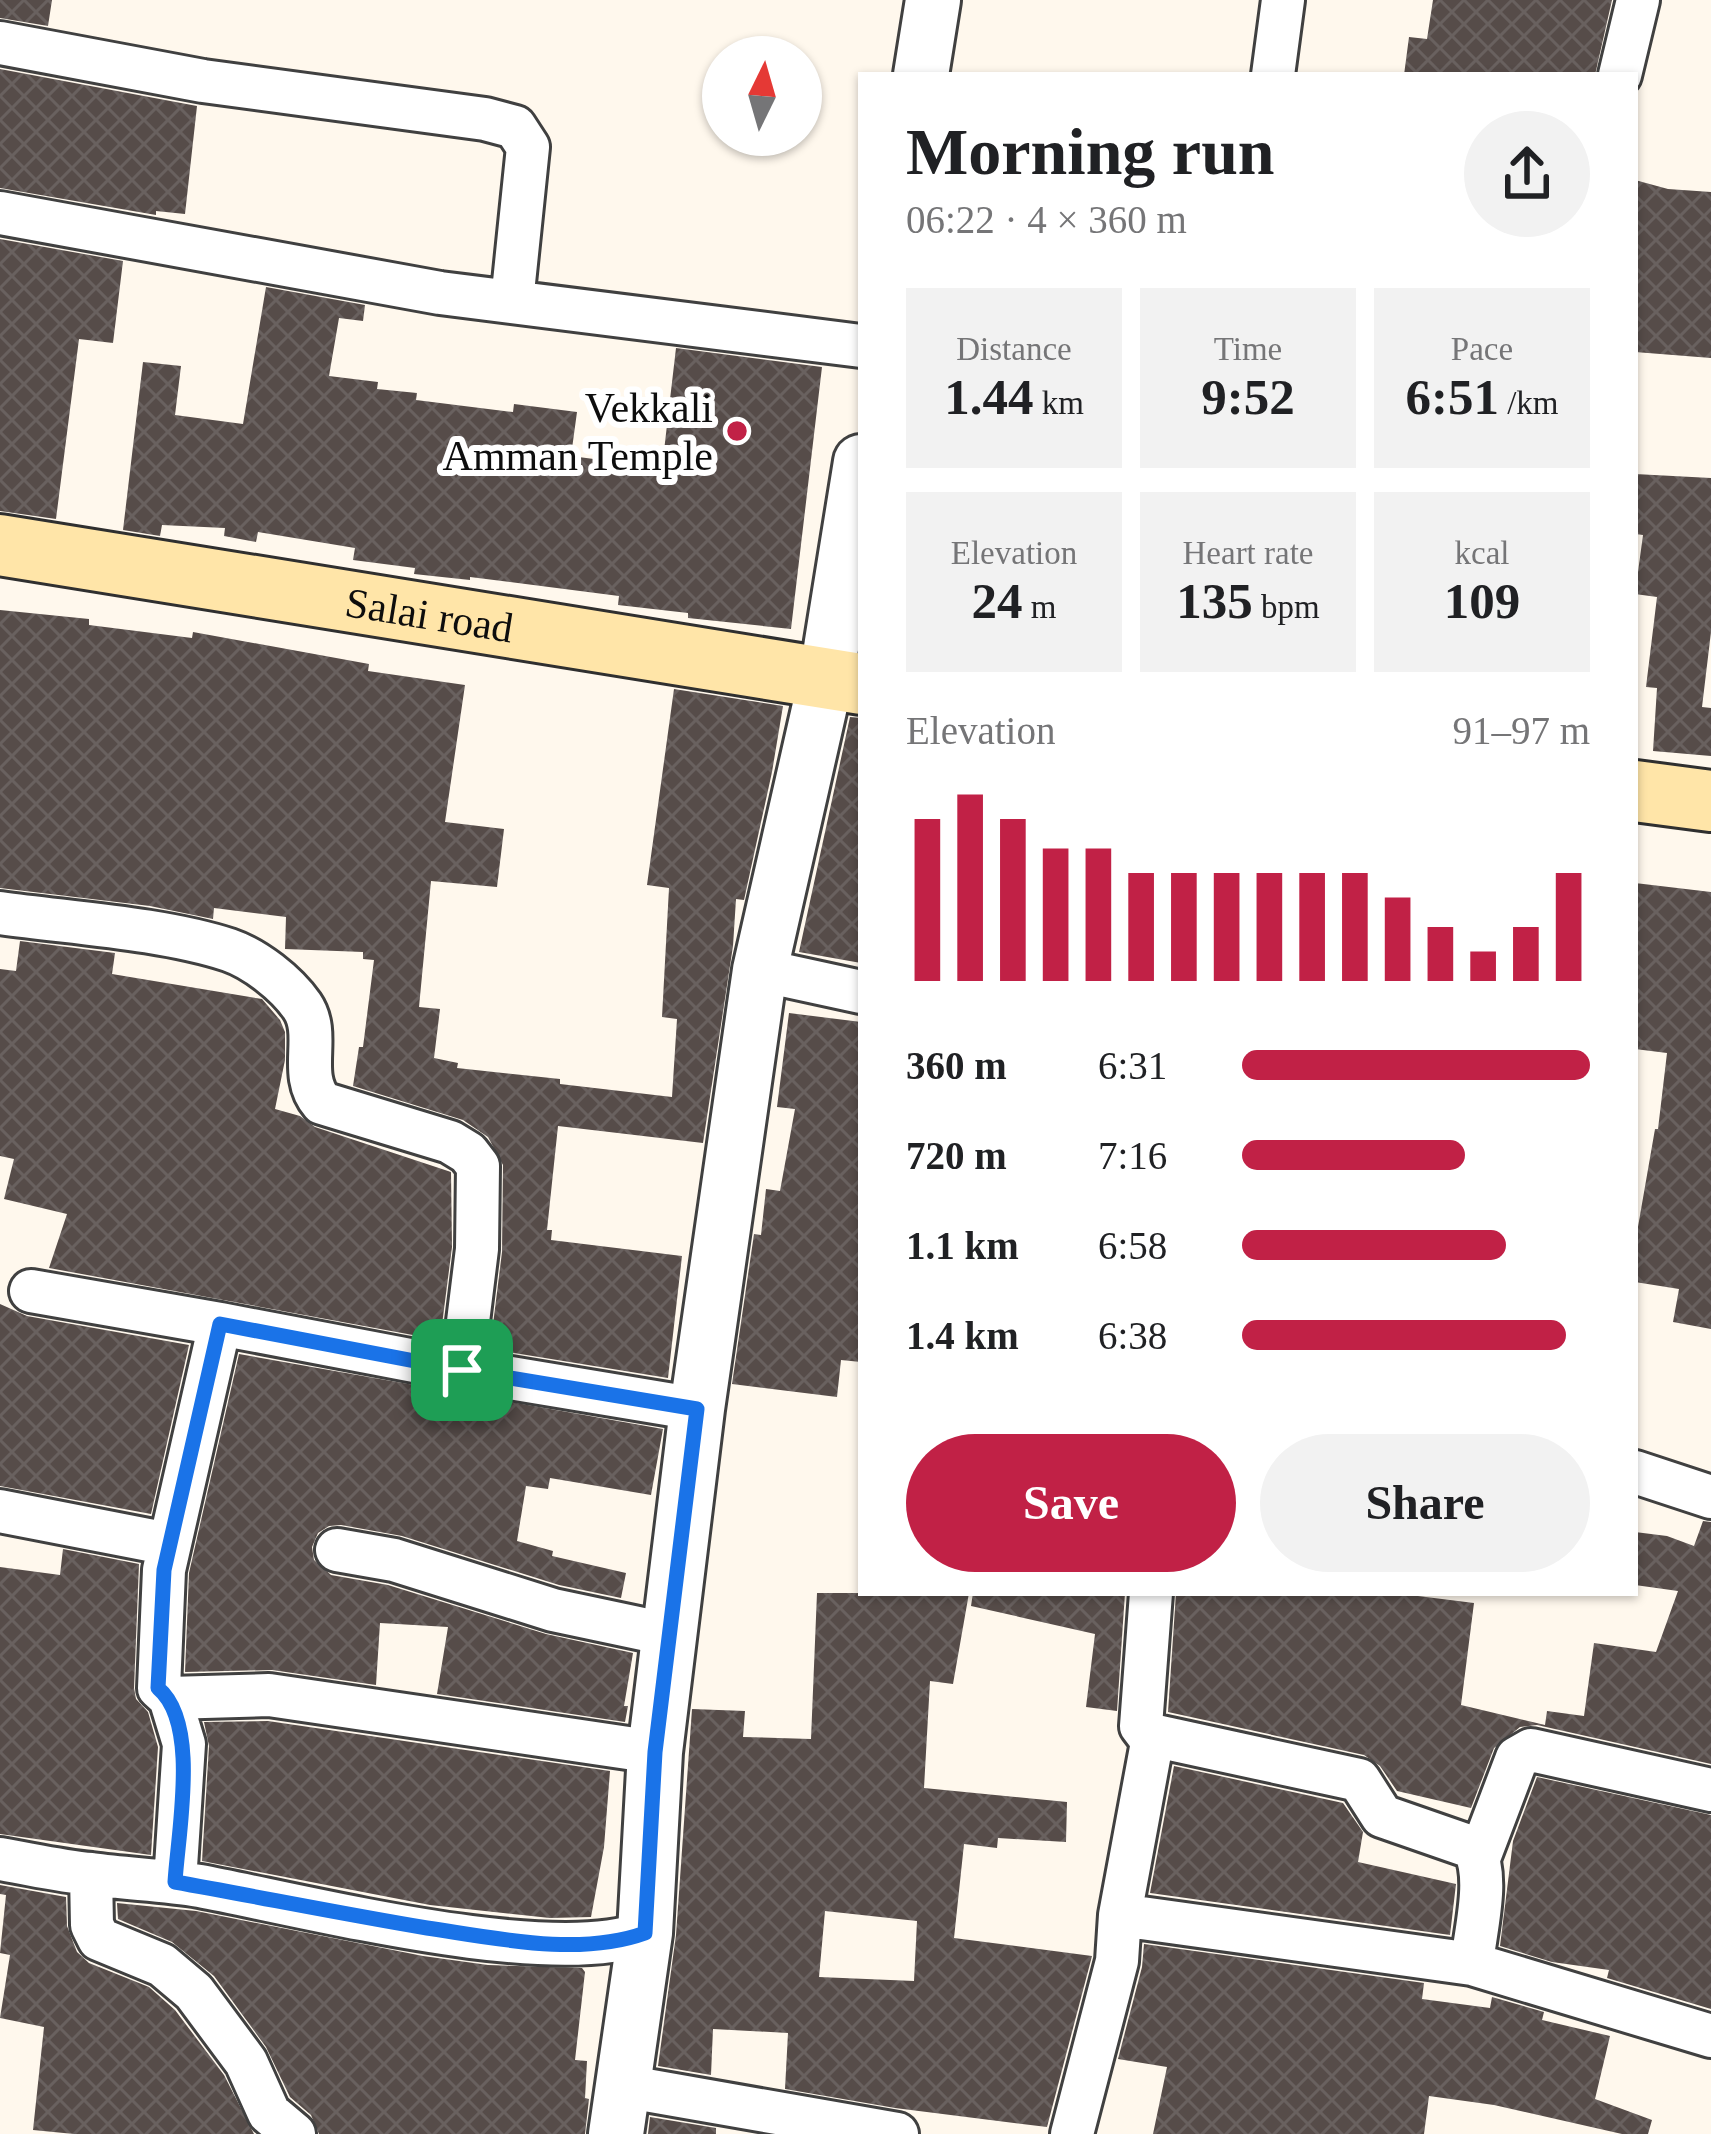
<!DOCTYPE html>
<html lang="en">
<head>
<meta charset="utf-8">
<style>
	:root { --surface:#fff; --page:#f2f2f2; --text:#202124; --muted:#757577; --accent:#c12146 }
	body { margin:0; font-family:Georgia,serif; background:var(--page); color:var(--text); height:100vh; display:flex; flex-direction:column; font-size:45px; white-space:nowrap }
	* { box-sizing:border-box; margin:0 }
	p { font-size:39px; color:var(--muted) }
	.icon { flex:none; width:66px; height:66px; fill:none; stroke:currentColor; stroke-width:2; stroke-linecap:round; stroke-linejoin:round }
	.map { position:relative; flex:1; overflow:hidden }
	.drawer { position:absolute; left:858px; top:72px; width:780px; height:1524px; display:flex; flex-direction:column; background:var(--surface); border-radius:0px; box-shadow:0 3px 9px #0004 }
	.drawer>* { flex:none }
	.needle { width:78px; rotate:5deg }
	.tools { position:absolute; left:702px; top:36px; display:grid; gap:24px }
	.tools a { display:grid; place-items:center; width:120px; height:120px; border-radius:50%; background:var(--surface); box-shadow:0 3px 9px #0004; font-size:60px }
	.pin { position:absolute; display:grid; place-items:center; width:102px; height:102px; color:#fff; margin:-51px; border-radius:24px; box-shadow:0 6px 18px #0006 }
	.round { display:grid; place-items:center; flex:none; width:126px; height:126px; border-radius:63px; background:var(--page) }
	.summary { display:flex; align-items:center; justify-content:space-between; height:204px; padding:0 48px }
	h1 { font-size:66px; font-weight:700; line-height:90px }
	.metrics { display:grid; grid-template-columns:repeat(3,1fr); gap:18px; height:204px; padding:12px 48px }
	.metrics div { display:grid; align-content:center; border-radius:0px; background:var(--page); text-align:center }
	.metrics b { font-size:51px; font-weight:700 }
	.metrics small { font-size:33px; font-weight:400 }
	.metrics p { font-size:33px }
	.chart { height:336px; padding:24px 48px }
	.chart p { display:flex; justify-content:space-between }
	.chart svg { width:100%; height:216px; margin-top:12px; stroke:var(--accent); stroke-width:6 }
	.action { display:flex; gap:24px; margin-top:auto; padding:24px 48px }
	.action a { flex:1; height:138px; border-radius:72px; background:var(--accent); color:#fff; font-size:48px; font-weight:700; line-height:138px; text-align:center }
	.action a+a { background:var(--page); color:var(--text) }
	ul { padding:0 48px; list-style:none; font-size:39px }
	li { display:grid; grid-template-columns:192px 144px 1fr; align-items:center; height:90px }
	li i { height:30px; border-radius:15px; background:var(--accent) }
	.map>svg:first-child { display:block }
	.building { fill:url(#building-cross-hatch); fill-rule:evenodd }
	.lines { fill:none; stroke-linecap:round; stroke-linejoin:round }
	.minor-casing { stroke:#404040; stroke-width:48 }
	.tertiary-casing { stroke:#404040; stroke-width:60 }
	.secondary-casing { stroke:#2f2f2f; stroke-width:66 }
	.minor { stroke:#fff; stroke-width:42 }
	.tertiary { stroke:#fff; stroke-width:54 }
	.secondary { stroke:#ffe5a8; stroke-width:60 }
	.route-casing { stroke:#fff; stroke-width:24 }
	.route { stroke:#1a73e8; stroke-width:15 }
	.poi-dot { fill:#c12146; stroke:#fff; stroke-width:4.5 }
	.labels { text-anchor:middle; stroke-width:12; stroke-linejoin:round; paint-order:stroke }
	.poi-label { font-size:42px; fill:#0d0d0d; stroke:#fff; text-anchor:end }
	.street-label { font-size:42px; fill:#0d0d0d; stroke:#fff }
</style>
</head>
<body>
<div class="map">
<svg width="1711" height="2134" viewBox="0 0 1711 2134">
	<defs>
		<pattern id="building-cross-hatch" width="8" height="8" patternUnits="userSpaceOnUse" patternTransform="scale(3)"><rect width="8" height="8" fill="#564c49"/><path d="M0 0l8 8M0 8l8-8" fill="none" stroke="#69615f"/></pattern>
	</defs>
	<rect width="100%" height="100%" fill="#fff8ed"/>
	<path class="building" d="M0,0H52L48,26L0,18Z
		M1433,0H1612L1595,75H1404L1409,37L1427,39Z
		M0,69L197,106L185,214L156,211V215L0,188Z
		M1635,180L1668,189L1711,192V358L1635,352Z
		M0,239L123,261L113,343L79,339L56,519L0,511Z
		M266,287L365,305L363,321L339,318L329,376L378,382L377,389L417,393L416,400L513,412L514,404L577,412L571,456L662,468L676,348L822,367L791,629L688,618V613L618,605L619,596L470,577V580L414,574L415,568L353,560L355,548L258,532L256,542L224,536L225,528L162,525L160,536L123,530L143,362L181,366L175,415L243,424Z
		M1635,474L1711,478V632L1702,707L1711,708V756L1653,751L1657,688L1646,687L1657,597L1635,594L1643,535L1635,534Z
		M0,610L89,619V625L192,638L193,632L369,664L368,671L465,685L445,822L504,829L497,887L431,881L419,1007L440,1009L434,1058L458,1063L457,1068L560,1079V1084L672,1097L677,1019L662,1017L669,888L647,885L674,689L783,706L772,772L744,900L736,899L733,946L703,1143L558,1126L547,1230H552L551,1240L682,1256L668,1378L490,1349L502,1252L503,1165L488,1137L463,1120L353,1086L359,1047H363L374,960L363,959V952L285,949L286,917L214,908L213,919L150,906L0,888Z
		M850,717L861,718V963L799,952Z
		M1635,883L1711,892V1329L1673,1322L1679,1289L1635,1282V1244L1655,1129H1658L1667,1053L1635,1049Z
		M20,941L115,953L112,974L262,999L280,1020L285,1032V1060L275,1109L300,1116L315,1127L451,1172L452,1247L440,1340L49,1268L67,1214L4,1199L14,1159L0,1156V969L16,971Z
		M789,1013L861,1022V1362L841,1360L837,1397L732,1384L754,1234L761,1235L766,1189L780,1191L795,1109L777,1107Z
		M0,1304L27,1316L189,1345L151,1514L0,1486Z
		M239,1354L663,1429L651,1495L550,1478L548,1489L526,1486L517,1541L553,1551L552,1556L626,1573L621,1598L559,1585L402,1536L341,1525L329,1526L318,1533L312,1547L314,1560L331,1575L388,1585L546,1634L633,1653L624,1706H628L625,1722L437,1694L448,1627L380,1623L376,1685L272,1670L185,1672L189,1573Z
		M1703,1521L1711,1522V1764L1537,1725L1520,1727L1494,1748L1471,1808L1397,1791L1380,1766L1364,1755L1168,1712L1176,1593H1394L1474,1603L1461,1705L1545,1725L1547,1711L1584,1716L1594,1643L1656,1652L1678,1591L1635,1585V1532L1667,1536L1694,1546Z
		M63,1549L139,1564L134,1688L136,1699L148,1712L158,1747L151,1855L0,1834V1567L60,1575Z
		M817,1593H969L953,1684L930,1681L924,1788L1067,1802L1066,1842L998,1838L997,1848L964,1844L954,1938L1092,1956L1047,2127L895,2108L785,2089L788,2033L713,2029L711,2075L658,2066L676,1935L692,1709L745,1711L743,1737L811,1739ZM825,1911L917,1921L914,1981L819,1977Z
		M973,1593H1125L1117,1711L1086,1707L1095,1634L971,1606Z
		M268,1721L610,1771L604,1847L591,1917L550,1918L430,1905L202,1861L209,1746L204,1722Z
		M1174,1766L1343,1803L1363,1832L1358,1862L1456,1884L1450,1935L1150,1893Z
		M1537,1777L1711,1815V2009L1607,1978L1609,1970L1552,1962L1500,1946L1513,1841Z
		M0,1885L66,1897L67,1926L77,1952L89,1963L149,1987L175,2010L224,2075L254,2134H74L33,2130L44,2027L0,2018L10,1955L0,1953L6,1895L0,1894Z
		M117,1903L196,1911L423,1956L488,1965L582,1968L585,1972L575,2060L587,2061L585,2098L589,2099L585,2134H319L311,2115L290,2097L266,2047L214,1976L172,1942L118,1919Z
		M1144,1944L1424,1983L1422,1999L1490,2008L1492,1997L1544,2012L1542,2020L1610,2036L1595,2099L1652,2120L1648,2134H1622L1494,2105L1429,2096L1424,2134H1153L1167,2067L1118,2059L1142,1967Z
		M650,2117L716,2128V2134H648Z"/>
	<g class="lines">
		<defs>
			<path id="minor" d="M0,43L203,81L485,119L515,127L528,147L512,302
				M1273,75L1283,0
				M1620,75L1638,0
				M0,213L440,293L861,346
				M0,913C71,923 161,928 229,950C255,959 286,983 302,1006C322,1035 297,1074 322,1103L450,1142L468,1153L478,1166L477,1249L462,1370L697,1409
				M760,970L861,992
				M31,1291L220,1324
				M462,1370L220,1324L164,1570L159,1688L170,1698L269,1695L655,1752
				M1635,1472L1711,1497
				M0,1511L169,1544
				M337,1550L394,1560L553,1610L671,1635
				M1151,1593L1141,1726L1147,1734L1359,1780L1382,1816L1474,1848C1490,1879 1475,1931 1472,1964L1711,2036
				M170,1698L184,1744L175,1882
				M1479,1858L1517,1758L1531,1750L1711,1790
				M0,1859C30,1864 60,1871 91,1874C127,1879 164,1880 200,1886C306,1906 549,1969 645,1933
				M91,1874L92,1925L99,1939L162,1965L194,1992L246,2062L269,2113L294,2134
				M1120,1915L1153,1737
				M623,2086L897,2134
				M1072,2134L1117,1961L1120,1915L1472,1964"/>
			<path id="tertiary" d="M921,75L933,0
				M616,2134L645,1933L655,1752L697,1409L760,970L826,679L861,462"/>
			<g id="secondary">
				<path id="s1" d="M0,545L861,684"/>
				<path d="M1635,791L1711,801"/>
			</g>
		</defs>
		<use href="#minor" class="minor-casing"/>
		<use href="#tertiary" class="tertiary-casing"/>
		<use href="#secondary" class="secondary-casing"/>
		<use href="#minor" class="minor"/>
		<use href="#tertiary" class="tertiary"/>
		<use href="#secondary" class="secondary"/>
	</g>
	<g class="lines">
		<defs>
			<path id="route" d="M220,1324L462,1370L697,1409L655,1752L645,1933C579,1957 495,1938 427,1928C343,1914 259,1897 175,1882C178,1831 200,1723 158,1688L164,1570Z"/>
		</defs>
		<use href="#route" class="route-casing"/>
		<use href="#route" class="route"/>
	</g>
	<circle class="poi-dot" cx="737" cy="431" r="12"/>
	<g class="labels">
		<g class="poi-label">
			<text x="713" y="422">Vekkali<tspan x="713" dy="48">Amman Temple</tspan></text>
		</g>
		<g class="street-label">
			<text dy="15" stroke="none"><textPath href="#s1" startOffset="435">Salai road</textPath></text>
		</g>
	</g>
</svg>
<div class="tools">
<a><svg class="needle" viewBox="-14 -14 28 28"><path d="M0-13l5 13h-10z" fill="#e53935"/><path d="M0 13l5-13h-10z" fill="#757577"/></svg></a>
</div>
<div class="pin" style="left:462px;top:1370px;background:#1e9e55"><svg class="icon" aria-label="arrive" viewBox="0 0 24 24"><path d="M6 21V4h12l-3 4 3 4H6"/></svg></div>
<section class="drawer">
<div class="summary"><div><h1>Morning run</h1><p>06:22 · 4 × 360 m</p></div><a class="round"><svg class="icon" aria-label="share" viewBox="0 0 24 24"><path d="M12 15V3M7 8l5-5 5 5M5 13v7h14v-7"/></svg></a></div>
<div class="metrics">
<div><p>Distance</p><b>1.44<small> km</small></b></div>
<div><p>Time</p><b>9:52</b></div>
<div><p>Pace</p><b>6:51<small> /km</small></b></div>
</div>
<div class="metrics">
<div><p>Elevation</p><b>24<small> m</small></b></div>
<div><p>Heart rate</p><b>135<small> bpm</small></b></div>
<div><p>kcal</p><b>109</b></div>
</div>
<div class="chart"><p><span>Elevation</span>91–97 m</p>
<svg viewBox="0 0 160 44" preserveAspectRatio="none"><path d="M5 44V11M15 44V6M25 44V11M35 44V17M45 44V17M55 44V22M65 44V22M75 44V22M85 44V22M95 44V22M105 44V22M115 44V27M125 44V33M135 44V38M145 44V33M155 44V22"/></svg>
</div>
<ul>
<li><b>360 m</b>6:31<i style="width:100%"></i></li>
<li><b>720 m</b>7:16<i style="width:64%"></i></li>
<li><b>1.1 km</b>6:58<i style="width:76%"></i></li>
<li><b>1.4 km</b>6:38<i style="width:93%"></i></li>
</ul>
<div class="action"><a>Save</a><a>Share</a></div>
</section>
</div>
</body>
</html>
